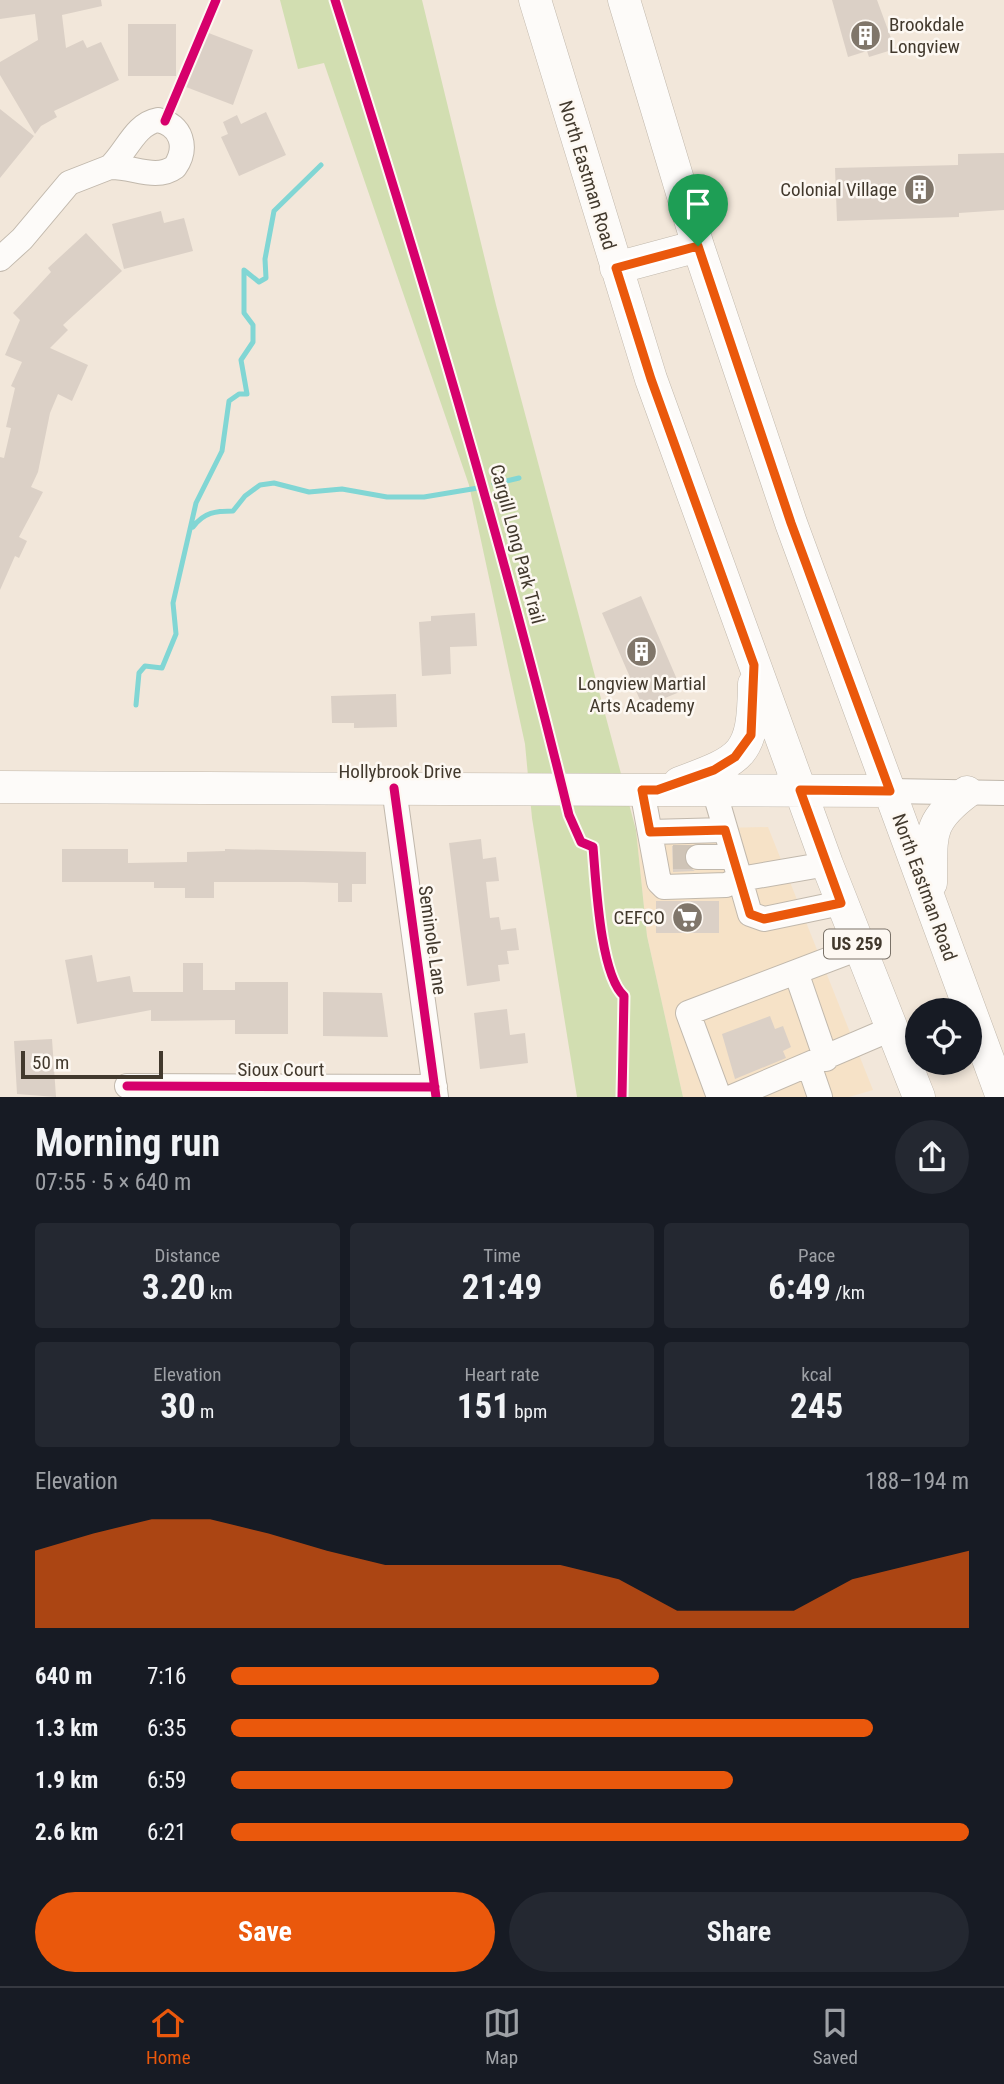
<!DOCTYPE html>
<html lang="en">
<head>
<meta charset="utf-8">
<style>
	:root { --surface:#171b24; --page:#242831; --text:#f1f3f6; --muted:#9ea1a6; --line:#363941; --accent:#ea580c }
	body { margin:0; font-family:"Roboto Condensed",sans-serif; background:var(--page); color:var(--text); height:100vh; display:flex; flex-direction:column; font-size:26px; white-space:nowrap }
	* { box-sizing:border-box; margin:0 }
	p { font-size:23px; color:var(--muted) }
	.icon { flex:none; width:38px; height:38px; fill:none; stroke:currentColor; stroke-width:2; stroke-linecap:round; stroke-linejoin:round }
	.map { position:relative; height:1097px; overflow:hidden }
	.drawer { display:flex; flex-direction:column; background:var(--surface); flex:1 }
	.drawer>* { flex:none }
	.fabs { position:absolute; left:905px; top:998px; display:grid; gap:14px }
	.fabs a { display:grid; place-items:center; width:77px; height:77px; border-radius:50%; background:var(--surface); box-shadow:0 4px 10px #0003; font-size:35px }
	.scale { position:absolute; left:21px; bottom:18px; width:142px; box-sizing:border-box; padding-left:7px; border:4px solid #42392d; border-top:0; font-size:19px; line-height:24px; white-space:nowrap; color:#42392d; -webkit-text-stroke:5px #fdf8f2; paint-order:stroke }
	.pin { position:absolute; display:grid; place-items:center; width:60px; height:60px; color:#fff; margin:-72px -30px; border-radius:50% 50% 50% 0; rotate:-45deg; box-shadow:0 0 7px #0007 }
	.pin .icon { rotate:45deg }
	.round { display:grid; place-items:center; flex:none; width:74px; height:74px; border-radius:37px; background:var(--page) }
	.overview { display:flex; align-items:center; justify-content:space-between; height:119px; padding:0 35px }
	h1 { font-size:38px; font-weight:700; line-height:52px }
	.metrics { display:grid; grid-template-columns:repeat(3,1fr); gap:10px; height:119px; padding:7px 35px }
	.metrics div { display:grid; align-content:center; border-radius:7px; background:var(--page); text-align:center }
	.metrics b { font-size:35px; font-weight:700 }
	.metrics small { font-size:19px; font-weight:400 }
	.metrics p { font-size:19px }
	.chart { height:196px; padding:14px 35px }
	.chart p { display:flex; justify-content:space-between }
	.chart svg { width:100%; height:126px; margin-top:7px; fill:var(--accent); opacity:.7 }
	.primary-button { display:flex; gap:14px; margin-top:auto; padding:14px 35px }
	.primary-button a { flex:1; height:80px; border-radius:42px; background:var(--accent); color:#fff; font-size:28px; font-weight:700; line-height:80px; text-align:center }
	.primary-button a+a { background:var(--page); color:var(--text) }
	ul { padding:0 35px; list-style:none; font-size:23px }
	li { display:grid; grid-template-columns:112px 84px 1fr; align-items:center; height:52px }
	li i { height:18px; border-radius:9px; background:var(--accent) }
	.tabs { display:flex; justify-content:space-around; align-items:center; height:98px; border-top:2px solid var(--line); background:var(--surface); font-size:19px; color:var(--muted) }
	.tabs a { display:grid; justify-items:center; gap:4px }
	.tabs .current { color:var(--accent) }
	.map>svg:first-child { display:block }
	.built { fill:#f6e2c7 }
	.green { fill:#d2deb1 }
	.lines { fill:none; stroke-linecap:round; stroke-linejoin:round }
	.stream { stroke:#81d6d4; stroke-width:5 }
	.building { fill:#dbd0c6 }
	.minor-tunnel { stroke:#cfc4b7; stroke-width:24; stroke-dasharray:24 12; stroke-linecap:butt }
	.minor-casing { stroke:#c1b8ac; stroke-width:26 }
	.major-casing { stroke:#c1b8ac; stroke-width:33 }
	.minor { stroke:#fdfbf9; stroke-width:24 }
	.major { stroke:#fdfbf9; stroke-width:32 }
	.cycleway-casing { stroke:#fdf8f2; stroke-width:13 }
	.cycleway { stroke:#d6006c; stroke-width:9 }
	.route-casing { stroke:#fff; stroke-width:14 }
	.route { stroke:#ea580c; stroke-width:9 }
	.labels { text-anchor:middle; stroke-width:5; stroke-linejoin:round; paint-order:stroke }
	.shield { fill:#fdf8f2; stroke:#7a7268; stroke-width:2 }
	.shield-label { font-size:18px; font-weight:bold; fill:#42392d }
	.poi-label { font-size:19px; fill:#42392d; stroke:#fdf8f2; text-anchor:end }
	.street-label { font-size:19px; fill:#42392d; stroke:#fdf8f2 }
</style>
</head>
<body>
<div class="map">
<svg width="1004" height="1097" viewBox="0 0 1004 1097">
	<rect width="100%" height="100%" fill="#f2e7da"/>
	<path class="built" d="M768,827L873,1090L849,1097H683L647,936L636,830Z"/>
	<path class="green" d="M280,0H422L496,305L636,830L647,936L683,1097H577L532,818L525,744L469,485L324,63L298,69Z"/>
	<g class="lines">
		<path class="stream" d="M494,484L519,478
			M193,527C204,512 216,511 233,511L245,496L260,485L274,483L309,492L342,489L387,497H424L478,488
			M136,705L139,673L145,666L162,668L176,634L173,603L196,503L222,451L229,401L239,394H247L241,360L253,342V325L244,313V270L259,282L266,278L265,259L274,211L321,165"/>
	</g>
	<path class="building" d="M0,0H101L102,6L62,15L66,48L83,40L87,48L101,42L119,80L54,111L57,117L41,126L35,134L0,75V62L38,40L35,14L0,19Z
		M832,0H877L895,49L869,57L867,51L848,57Z
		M128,24H176V76H128Z
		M206,32L253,50L233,105L186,87Z
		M0,109L34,136L0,178Z
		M266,112L286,155L239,176L221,137L228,134L223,122L237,115L241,124Z
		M1004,153V210L959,213V217L837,221L835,168L958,165V154Z
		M161,211L164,223L184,218L193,251L124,269L112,224Z
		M86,233L122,271L63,325L68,330L50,348L88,365L72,401L58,394L50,413L38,472L31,487L43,492L19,537L27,541L19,558L15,556L0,590V457L4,458L11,428L6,427L15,388L11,386L22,362L5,355L20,320L13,313L51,272L48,268Z
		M641,596L682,691L643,707L602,613Z
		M475,613L477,646L450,647L451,674L422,676L419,622L431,621V616Z
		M396,694L397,727L354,728V723H332L331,696Z
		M481,839L483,859L496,857L499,881L486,882L490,918L499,917L501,930L516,928L519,950L507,951L509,964L498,965L500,981L467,986L449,843Z
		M672,846H689L683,858L686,865L695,871L673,872Z
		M62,849H128V863L187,862V852L225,851V849L366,852V884H352V902H338V883L303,882H214V898H185V888H154V882H62Z
		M656,901H719V933H656Z
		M92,955L97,982L130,976L133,992H183V963H203V990H235V982H288V1034H235V1020L151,1021V1010L77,1024L65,960Z
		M323,992L382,993L388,1037L323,1036Z
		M507,1009L510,1035L525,1033L528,1063L480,1069L474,1013Z
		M770,1016L775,1029L783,1026L791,1047L783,1051L786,1058L735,1079L722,1034Z
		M52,1039L56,1097L17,1094L14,1041Z"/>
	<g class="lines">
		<path class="minor-tunnel" d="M673,857H698"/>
		<defs>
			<path id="minor" d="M158,120C182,125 188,148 175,167C156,181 132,166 110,167C127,151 135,124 158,120Z
				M0,259L22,239L69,183L110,167
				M394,788L436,1097
				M642,790L659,882L664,887L726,885L740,879L714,790
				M890,791L1004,793
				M650,832L725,830
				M698,857H732
				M827,864L740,879L750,914L764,919L841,903
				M796,972L826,1059
				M809,1065L820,1097
				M127,1086L435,1087
				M719,1097L688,1013L859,948
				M732,1097L891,1029"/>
			<path id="major" d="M535,0L651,379L827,864L919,1097
				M624,0L698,246L791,523L1002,1097
				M616,268L698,246
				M679,783C744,759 753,755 754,684
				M0,787L890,791
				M931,883C932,835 926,823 967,792"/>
		</defs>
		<use href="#minor" class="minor-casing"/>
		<use href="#major" class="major-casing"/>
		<use href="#minor" class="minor"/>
		<use href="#major" class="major"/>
		<defs>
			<path id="cycleway" d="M335,0C421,270 502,540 569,815L581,842L593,847C596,881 600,975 624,996L622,1097
				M165,121L216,0
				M394,788L436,1097
				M127,1086L435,1087"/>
		</defs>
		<use href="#cycleway" class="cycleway-casing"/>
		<use href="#cycleway" class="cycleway"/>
	</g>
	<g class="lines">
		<defs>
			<path id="route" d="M698,246L791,523L890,791L800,790L841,903L764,919L750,914L725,830L650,832L642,790H657L714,770L735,757L751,735L754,665L651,379L616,268Z"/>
		</defs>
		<use href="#route" class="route-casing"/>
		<use href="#route" class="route"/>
	</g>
	<defs>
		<symbol id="building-disc" viewBox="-11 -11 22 22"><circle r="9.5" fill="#80766a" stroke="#fdf8f2"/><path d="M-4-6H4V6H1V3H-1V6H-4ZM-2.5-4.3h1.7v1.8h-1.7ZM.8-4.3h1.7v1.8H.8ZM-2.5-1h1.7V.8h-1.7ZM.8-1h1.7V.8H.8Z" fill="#fff"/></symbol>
		<symbol id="supermarket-disc" viewBox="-11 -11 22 22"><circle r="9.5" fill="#80766a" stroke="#fdf8f2"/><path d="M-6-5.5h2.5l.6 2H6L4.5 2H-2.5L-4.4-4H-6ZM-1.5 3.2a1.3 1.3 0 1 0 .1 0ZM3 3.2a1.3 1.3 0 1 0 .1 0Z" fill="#fff"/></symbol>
	</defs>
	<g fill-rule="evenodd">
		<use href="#building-disc" x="848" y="18" width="35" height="35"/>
		<use href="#building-disc" x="902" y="172" width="35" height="35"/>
		<use href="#building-disc" x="624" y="634" width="35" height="35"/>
		<use href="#supermarket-disc" x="670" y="900" width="35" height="35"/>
	</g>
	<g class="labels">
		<rect class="shield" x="824" y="929.5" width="66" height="29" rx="5"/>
		<g class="shield-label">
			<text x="857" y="950">US 259</text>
		</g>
		<g class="poi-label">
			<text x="889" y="31" text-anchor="start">Brookdale<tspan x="889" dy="22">Longview</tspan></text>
			<text x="897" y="196">Colonial Village</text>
			<text x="642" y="690" text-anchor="middle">Longview Martial<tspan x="642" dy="22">Arts Academy</tspan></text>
			<text x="665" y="924">CEFCO</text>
		</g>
		<g class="street-label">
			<text transform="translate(588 175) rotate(73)" y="7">North Eastman Road</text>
			<text transform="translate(518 544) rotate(75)" y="7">Cargill Long Park Trail</text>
			<text x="400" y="778">Hollybrook Drive</text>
			<text transform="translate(925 887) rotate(70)" y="7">North Eastman Road</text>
			<text transform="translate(433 940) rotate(82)" y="7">Seminole Lane</text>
			<text x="281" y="1076">Sioux Court</text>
		</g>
	</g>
</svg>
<div class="fabs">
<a><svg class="icon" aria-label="locate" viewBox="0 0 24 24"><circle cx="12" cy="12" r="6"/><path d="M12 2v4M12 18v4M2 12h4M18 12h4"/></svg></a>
</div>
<div class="scale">50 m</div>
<div class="pin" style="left:698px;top:246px;background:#1e9e55"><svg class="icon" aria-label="arrive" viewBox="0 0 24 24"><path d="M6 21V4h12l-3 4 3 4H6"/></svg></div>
</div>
<section class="drawer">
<div class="overview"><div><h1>Morning run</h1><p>07:55 · 5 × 640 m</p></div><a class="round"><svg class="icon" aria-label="share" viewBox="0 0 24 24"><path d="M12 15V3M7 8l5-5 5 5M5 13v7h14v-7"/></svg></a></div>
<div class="metrics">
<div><p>Distance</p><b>3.20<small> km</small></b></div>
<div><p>Time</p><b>21:49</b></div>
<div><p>Pace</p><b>6:49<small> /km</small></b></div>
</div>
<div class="metrics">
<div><p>Elevation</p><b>30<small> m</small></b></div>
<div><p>Heart rate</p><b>151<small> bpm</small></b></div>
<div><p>kcal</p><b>245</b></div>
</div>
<div class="chart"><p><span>Elevation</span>188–194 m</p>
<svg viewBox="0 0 160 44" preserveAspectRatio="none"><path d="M0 44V17L10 11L20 6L30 6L40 11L50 17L60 22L70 22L80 22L90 22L100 27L110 38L120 38L130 38L140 27L150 22L160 17V44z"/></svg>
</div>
<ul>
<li><b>640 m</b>7:16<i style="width:58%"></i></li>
<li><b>1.3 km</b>6:35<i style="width:87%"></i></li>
<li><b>1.9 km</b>6:59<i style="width:68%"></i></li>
<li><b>2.6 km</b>6:21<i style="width:100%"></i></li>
</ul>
<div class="primary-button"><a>Save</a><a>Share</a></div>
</section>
<nav class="tabs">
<a class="current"><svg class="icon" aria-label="home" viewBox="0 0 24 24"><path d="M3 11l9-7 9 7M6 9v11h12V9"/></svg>Home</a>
<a><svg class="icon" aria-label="map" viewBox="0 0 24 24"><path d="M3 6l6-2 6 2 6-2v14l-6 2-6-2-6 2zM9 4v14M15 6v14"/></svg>Map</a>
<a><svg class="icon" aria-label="saved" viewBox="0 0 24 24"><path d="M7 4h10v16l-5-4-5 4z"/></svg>Saved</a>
</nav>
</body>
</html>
